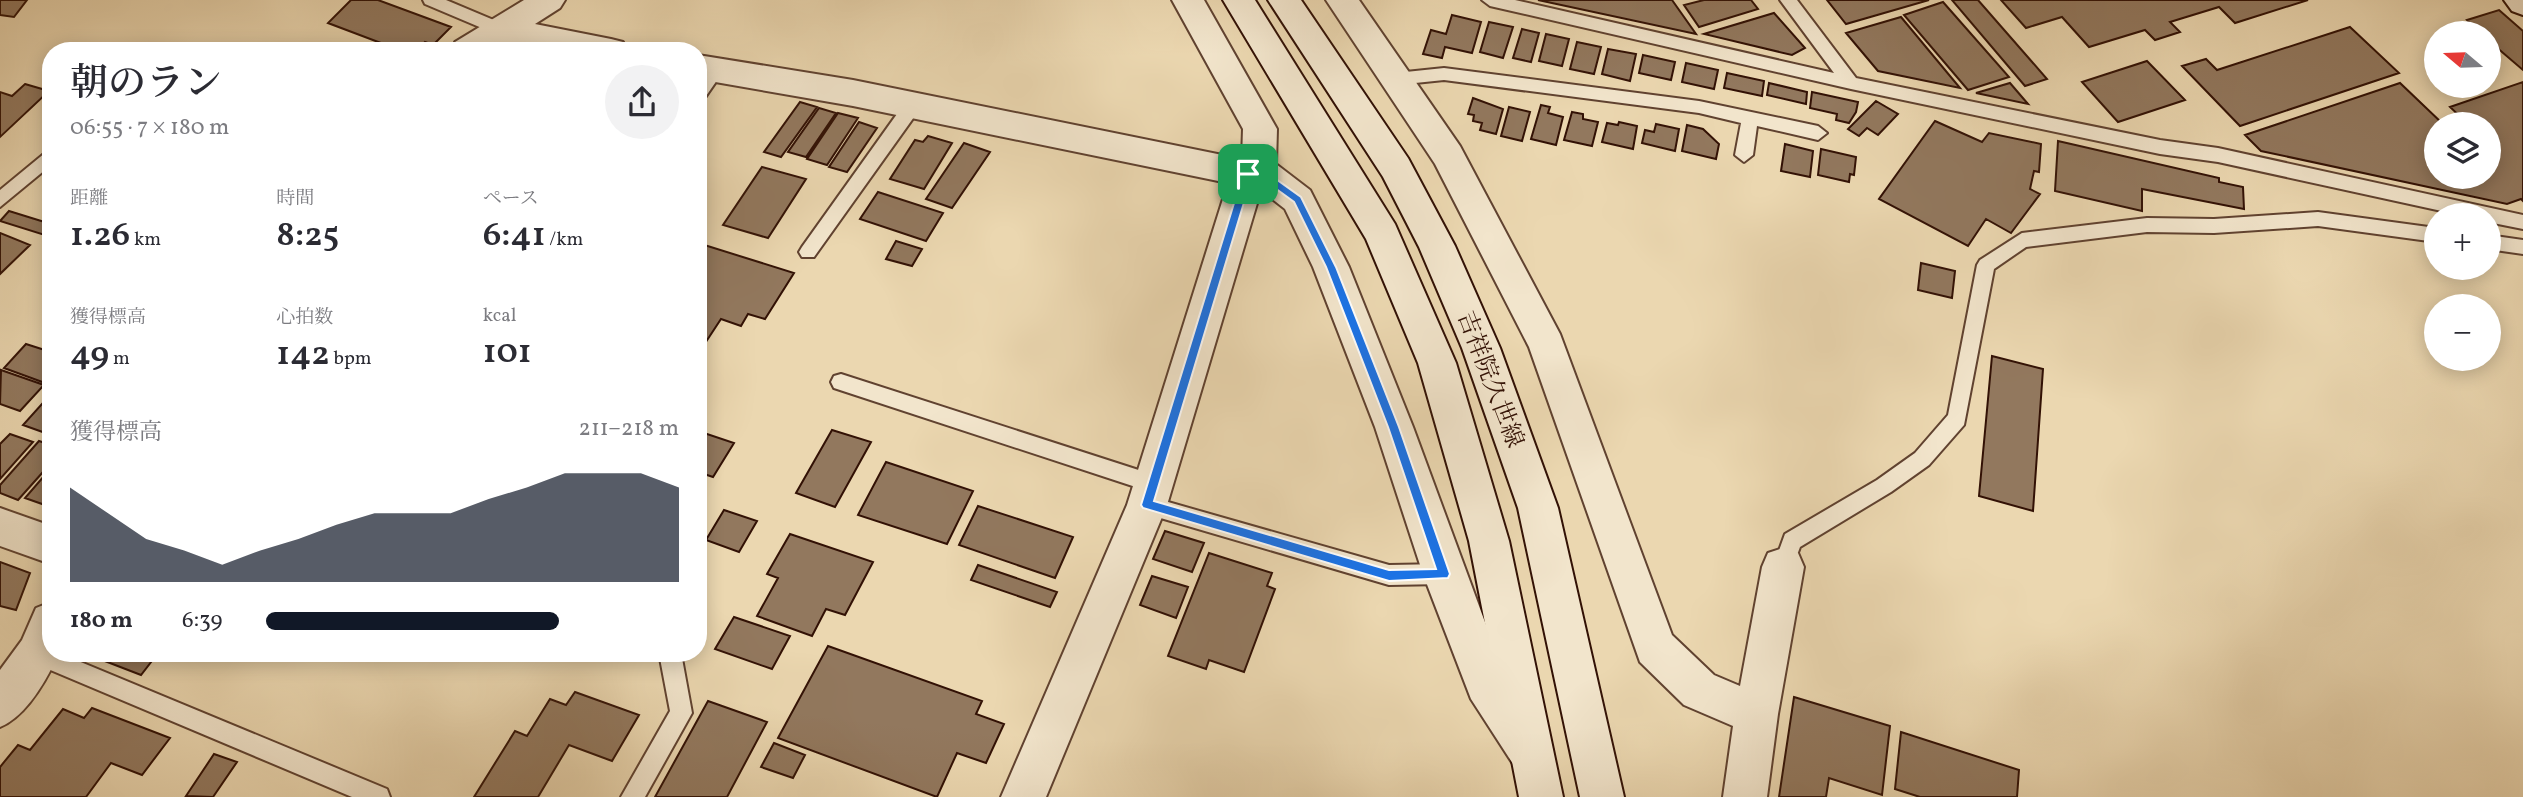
<!DOCTYPE html>
<html lang="ja">
<head>
<meta charset="utf-8">
<style>
	:root { --surface:#fff; --page:#f2f2f3; --text:#2b2b33; --muted:#7c7c81; --accent:#111827 }
	body { margin:0; font-family:Vollkorn,"Noto Serif JP",serif; background:var(--page); color:var(--text); height:100vh; display:flex; flex-direction:column; font-size:26px; white-space:nowrap }
	* { box-sizing:border-box; margin:0 }
	p { font-size:23px; color:var(--muted) }
	.icon { flex:none; width:38px; height:38px; fill:none; stroke:currentColor; stroke-width:2; stroke-linecap:round; stroke-linejoin:round }
	.map { position:relative; flex:1; overflow:hidden }
	.side { position:absolute; left:42px; top:42px; width:665px; height:620px; display:flex; flex-direction:column; background:var(--surface); border-radius:28px; box-shadow:0 4px 18px #0003 }
	.side>* { flex:none }
	.needle { width:46px; rotate:289deg }
	.buttons { position:absolute; left:2424px; top:21px; display:grid; gap:14px }
	.buttons a { display:grid; place-items:center; width:77px; height:77px; border-radius:50%; background:var(--surface); box-shadow:0 4px 18px #0003; font-size:35px }
	.pin { position:absolute; display:grid; place-items:center; width:60px; height:60px; color:#fff; margin:-30px; border-radius:14px; box-shadow:0 4px 10px #0006 }
	.round { display:grid; place-items:center; flex:none; width:74px; height:74px; border-radius:37px; background:var(--page) }
	.head { display:flex; align-items:center; justify-content:space-between; height:119px; padding:0 28px }
	h1 { font-size:38px; font-weight:600; line-height:52px }
	.figures { display:grid; grid-template-columns:repeat(3,1fr); gap:10px; height:119px; padding:7px 28px }
	.figures div { display:grid; align-content:center }
	.figures b { font-size:35px; font-weight:600 }
	.figures small { font-size:19px; font-weight:400 }
	.figures p { font-size:19px }
	.chart { height:196px; padding:14px 28px }
	.chart p { display:flex; justify-content:space-between }
	.chart svg { width:100%; height:126px; margin-top:7px; fill:var(--accent); opacity:.7 }
	ul { padding:0 28px; list-style:none; font-size:23px }
	li { display:grid; grid-template-columns:112px 84px 1fr; align-items:center; height:52px }
	li i { height:18px; border-radius:9px; background:var(--accent) }
	.map>svg:first-child { display:block }
	.building { fill:#92785e; stroke:#321105; stroke-width:2 }
	.lines { fill:none; stroke-linecap:round; stroke-linejoin:round }
	.lane-casing { stroke:#604230; stroke-width:4 }
	.street-casing { stroke:#604230; stroke-width:4 }
	.secondary-casing { stroke:#321105; stroke-width:4 }
	.lane { fill:#f2e5cc; fill-rule:evenodd }
	.street { fill:#f2e5cc; fill-rule:evenodd }
	.secondary { fill:#f2e5cc; fill-rule:evenodd }
	.route { fill:#1a73e8; stroke:#fff; stroke-width:2; fill-rule:evenodd }
	.labels { text-anchor:middle; stroke-width:5; stroke-linejoin:round; paint-order:stroke }
	.street-label { font-size:24px; fill:#321105; stroke:#f2e5cc }
</style>
</head>
<body>
<div class="map">
<svg width="2523" height="797" viewBox="0 0 2523 797">
	<rect width="100%" height="100%" fill="#ebd7b0"/>
	<filter id="stains"><feTurbulence type="fractalNoise" baseFrequency=".00286" numOctaves="4"/><feColorMatrix values="0 0 0 0 .2 0 0 0 0 .09 0 0 0 0 .02 0 0 0 .5 -.17"/></filter>
	<radialGradient id="worn" r=".72"><stop offset=".6" stop-color="#630" stop-opacity="0"/><stop offset="1" stop-color="#630" stop-opacity=".3"/></radialGradient>
	<path class="building" d="M0,0H27L14,17L0,15Z
		M351,0H378L451,27L433,45L425,42L417,51H402L328,23Z
		M1538,0H1672L1696,34Z
		M1704,0H1751L1758,9L1699,27L1684,5Z
		M1827,0H1929L1846,24Z
		M1952,0H1978L2047,79L2025,86Z
		M2001,0H2308L2235,23L2219,7L2170,22L2180,32L2155,40L2145,30L2089,47L2062,17L2026,28Z
		M1943,2L2009,77L1968,90L1904,15Z
		M2499,10L2523,31V70L2488,40V33H2481L2467,20Z
		M1774,13L1805,48L1792,55L1704,34Z
		M1452,15L1481,22L1472,53L1445,47L1442,58L1423,54L1431,30L1446,34Z
		M1901,17L1960,88L1878,71L1846,33Z
		M1489,22L1513,27L1503,58L1480,52Z
		M2350,27L2399,73L2240,126L2182,66L2206,59L2217,70Z
		M1522,29L1539,33L1531,62L1513,58Z
		M1546,34L1569,39L1562,66L1539,61Z
		M1577,42L1601,47L1594,74L1570,69Z
		M1608,49L1636,54L1630,81L1602,74Z
		M1643,55L1675,62L1671,80L1639,73Z
		M2147,61L2185,100L2118,122L2082,82Z
		M1686,63L1718,70L1714,89L1682,82Z
		M1727,73L1764,81L1762,96L1724,88Z
		M2523,82V201L2521,199L2507,204L2261,151L2245,135L2400,83L2443,124H2436V177H2488V124H2468L2450,107Z
		M1769,83L1807,92L1806,104L1767,95Z
		M2010,83L2028,104L1976,93Z
		M25,84L49,91L0,137V92L12,96Z
		M1812,92L1858,102L1856,112L1849,123L1836,120L1837,114L1810,108Z
		M1473,98L1503,109L1496,134L1480,130L1482,123L1473,121L1474,115L1468,114Z
		M1876,101L1898,114L1878,135L1867,128L1859,136L1848,129Z
		M800,102L817,107L781,157L764,152Z
		M1541,105L1550,107L1548,113L1563,117L1556,145L1531,139Z
		M1509,107L1530,112L1522,141L1501,136Z
		M819,108L836,113L806,157L788,152Z
		M1572,112L1583,114V119L1598,122L1592,146L1564,140Z
		M838,113L858,118L827,165L807,159Z
		M1935,121L1982,142L1989,133L2041,144L2039,172L2034,171L2030,189L2040,194L2011,233L1986,219L1968,246L1879,199Z
		M859,122L877,128L847,172L829,167Z
		M1619,122L1637,126L1633,149L1602,142L1607,123L1618,125Z
		M1656,124L1679,129L1675,151L1642,143L1645,130L1654,132Z
		M1687,125L1703,129L1719,144L1716,159L1682,151Z
		M928,136L952,143L924,189L890,179L915,140L923,142Z
		M2058,141L2219,178V182L2243,187L2244,209L2142,189V211L2055,191Z
		M964,143L990,152L952,208L926,199Z
		M1785,144L1813,151L1810,177L1781,171Z
		M1821,149L1856,157L1854,175L1850,174L1849,182L1818,175Z
		M762,167L806,179L768,238L723,225Z
		M878,192L943,213L926,241L860,219Z
		M9,211L51,224V237L0,221Z
		M0,233L30,245L0,274Z
		M896,241L922,249L912,266L886,259Z
		M698,243L794,273L765,319L748,314L741,326L721,319L698,354Z
		M1921,263L1955,271L1952,298L1918,290Z
		M26,344L51,352V376L45,383L4,368Z
		M1992,356L2043,369L2033,511L1979,496Z
		M1,370L44,385L20,411L0,404Z
		M50,395L51,435L23,425Z
		M832,430L871,442L835,507L796,493Z
		M698,431L734,443L713,477L698,472Z
		M10,434L33,442L0,479V444Z
		M39,441L51,445V463L18,500L0,493V485Z
		M886,462L973,491L947,544L858,515Z
		M51,468V499L45,505L25,498Z
		M978,506L1073,537L1055,578L959,545Z
		M724,510L757,521L739,552L706,540Z
		M1165,531L1204,543L1192,572L1153,559Z
		M790,534L873,562L845,615L826,609L812,636L757,616L778,578L767,574Z
		M1209,553L1272,573L1267,586L1275,589L1244,672L1209,660L1206,669L1168,656Z
		M0,562L30,573L16,610L0,606Z
		M978,565L1057,592L1050,607L971,580Z
		M1152,576L1188,587L1176,618L1140,605Z
		M734,617L790,636L772,669L715,649Z
		M828,646L982,701L976,714L1004,724L986,763L957,753L937,797L778,738Z
		M84,653H158L141,675Z
		M575,692L639,715L612,761L569,745L538,797H474L515,731L527,736L550,699L566,705Z
		M1794,697L1890,726L1882,795L1829,778L1826,797H1779Z
		M708,701L767,722L727,797H655Z
		M92,708L170,738L142,775L111,763L86,797H0V767L18,745L30,750L63,709L84,718Z
		M1901,732L2019,770L2017,797H1920L1895,789Z
		M774,743L805,755L793,778L761,767Z
		M214,754L237,762L213,797L186,796Z"/>
	<g class="lines">
		<defs>
			<path id="lane" d="M423,0H446L508,26L510,30L502,36L496,34L425,4Z
				M1482,0H1515L1834,73L1780,0H1797L1856,78L2160,140L2218,148L2523,215V229L2488,222V215H2460L2218,162L2160,154L1851,89L1490,6Z
				M716,64L724,70L704,99L698,101C698,86 699,70 716,64Z
				M1444,68L1699,101L1818,126L1827,133L1818,140L1757,126L1753,155L1744,162L1735,155L1741,123L1699,113L1444,80L1396,85L1388,79L1396,73Z
				M913,99L921,105L919,110L814,257H802L799,252L802,247L907,100Z
				M51,148V165L0,207V190Z
				M2318,212L2436,228V242L2318,226L2214,233L2147,232L2026,247L1994,269L1964,425L1929,465L1891,492L1800,547L1790,574L1783,577L1776,574L1773,567L1785,534L1877,480L1915,453L1948,415L1977,265L1980,260L2022,233L2147,218L2214,219Z
				M2488,235L2523,240V254L2488,249Z
				M841,374L1154,475L1161,478L1164,484L1161,490L1154,493L834,388L831,382L834,376Z
				M1147,496L1389,565L1444,564L1451,567L1454,574L1451,581L1444,584L1389,585L1147,514L1140,511L1137,505L1140,499Z
				M37,644L51,649V653H59L387,789L390,797H352L29,661L26,654L29,647Z
				M659,653H681L692,713L645,797H621L670,711Z"/>
			<path id="street" d="M524,0H565L560,8L535,24L611,39L623,42L627,51H547L506,43L493,51H451L455,42Z
				M1172,0H1204L1277,129L1276,164L1310,190L1349,267L1413,427L1503,671L1547,735L1553,751L1547,767L1531,773L1515,767L1471,699L1423,574L1375,427L1313,267L1285,209L1261,190L1167,505L1046,797H1001L1127,505L1228,183L853,106L698,79V55L853,80L1242,159L1243,129Z
				M1326,0H1359L1460,146L1560,334L1672,635L1714,675L1740,686L1762,567L1768,553L1783,548L1798,553L1804,567L1778,714L1767,797H1723L1733,726L1684,705L1640,662L1529,347L1435,164Z
				M0,508L51,526V564L0,546Z
				M51,602V653H59C47,679 27,716 0,727V670L22,640L36,608Z"/>
			<path id="secondary" d="M1223,0H1255L1395,224L1456,363L1509,541L1563,797H1519L1469,541L1418,363L1366,239Z
				M1268,0H1301L1408,158L1455,246L1500,348L1558,508L1624,797H1580L1518,508L1462,348L1419,247L1383,177Z
				M2504,0H2523V15L2512,11Z"/>
		</defs>
		<use href="#lane" class="lane-casing"/>
		<use href="#street" class="street-casing"/>
		<use href="#secondary" class="secondary-casing"/>
		<use href="#lane" class="lane"/>
		<use href="#street" class="street"/>
		<use href="#secondary" class="secondary"/>
	</g>
	<path class="route" d="M1258,166L1301,197L1336,267L1399,427L1450,574L1448,578L1389,581L1143,508L1141,505L1243,174ZM1257,175L1294,202L1326,267L1388,427L1436,569L1389,570L1154,501L1252,176Z"/>
	<g class="labels">
		<g class="street-label">
			<text transform="translate(1491 379) rotate(69)" y="8">吉祥院久世線</text>
		</g>
	</g>
	<rect width="100%" height="100%" filter="url(#stains)"/>
	<rect width="100%" height="100%" fill="url(#worn)"/>
</svg>
<div class="buttons">
<a><svg class="needle" viewBox="-14 -14 28 28"><path d="M0-13l5 13h-10z" fill="#e53935"/><path d="M0 13l5-13h-10z" fill="#7c7c81"/></svg></a>
<a><svg class="icon" aria-label="layers" viewBox="0 0 24 24"><path d="M12 4l9 5-9 5-9-5zM3 14l9 5 9-5"/></svg></a>
<a>+</a>
<a>−</a>
</div>
<div class="pin" style="left:1248px;top:174px;background:#1e9e55"><svg class="icon" aria-label="arrive" viewBox="0 0 24 24"><path d="M6 21V4h12l-3 4 3 4H6"/></svg></div>
<section class="side">
<div class="head"><div><h1>朝のラン</h1><p>06:55 · 7 × 180 m</p></div><a class="round"><svg class="icon" aria-label="share" viewBox="0 0 24 24"><path d="M12 15V3M7 8l5-5 5 5M5 13v7h14v-7"/></svg></a></div>
<div class="figures">
<div><p>距離</p><b>1.26<small> km</small></b></div>
<div><p>時間</p><b>8:25</b></div>
<div><p>ペース</p><b>6:41<small> /km</small></b></div>
</div>
<div class="figures">
<div><p>獲得標高</p><b>49<small> m</small></b></div>
<div><p>心拍数</p><b>142<small> bpm</small></b></div>
<div><p>kcal</p><b>101</b></div>
</div>
<div class="chart"><p><span>獲得標高</span>211–218 m</p>
<svg viewBox="0 0 160 44" preserveAspectRatio="none"><path d="M0 44V11L10 20L20 29L30 33L40 38L50 33L60 29L70 24L80 20L90 20L100 20L110 15L120 11L130 6L140 6L150 6L160 11V44z"/></svg>
</div>
<ul>
<li><b>180 m</b>6:39<i style="width:71%"></i></li>
</ul>
</section>
</div>
</body>
</html>
